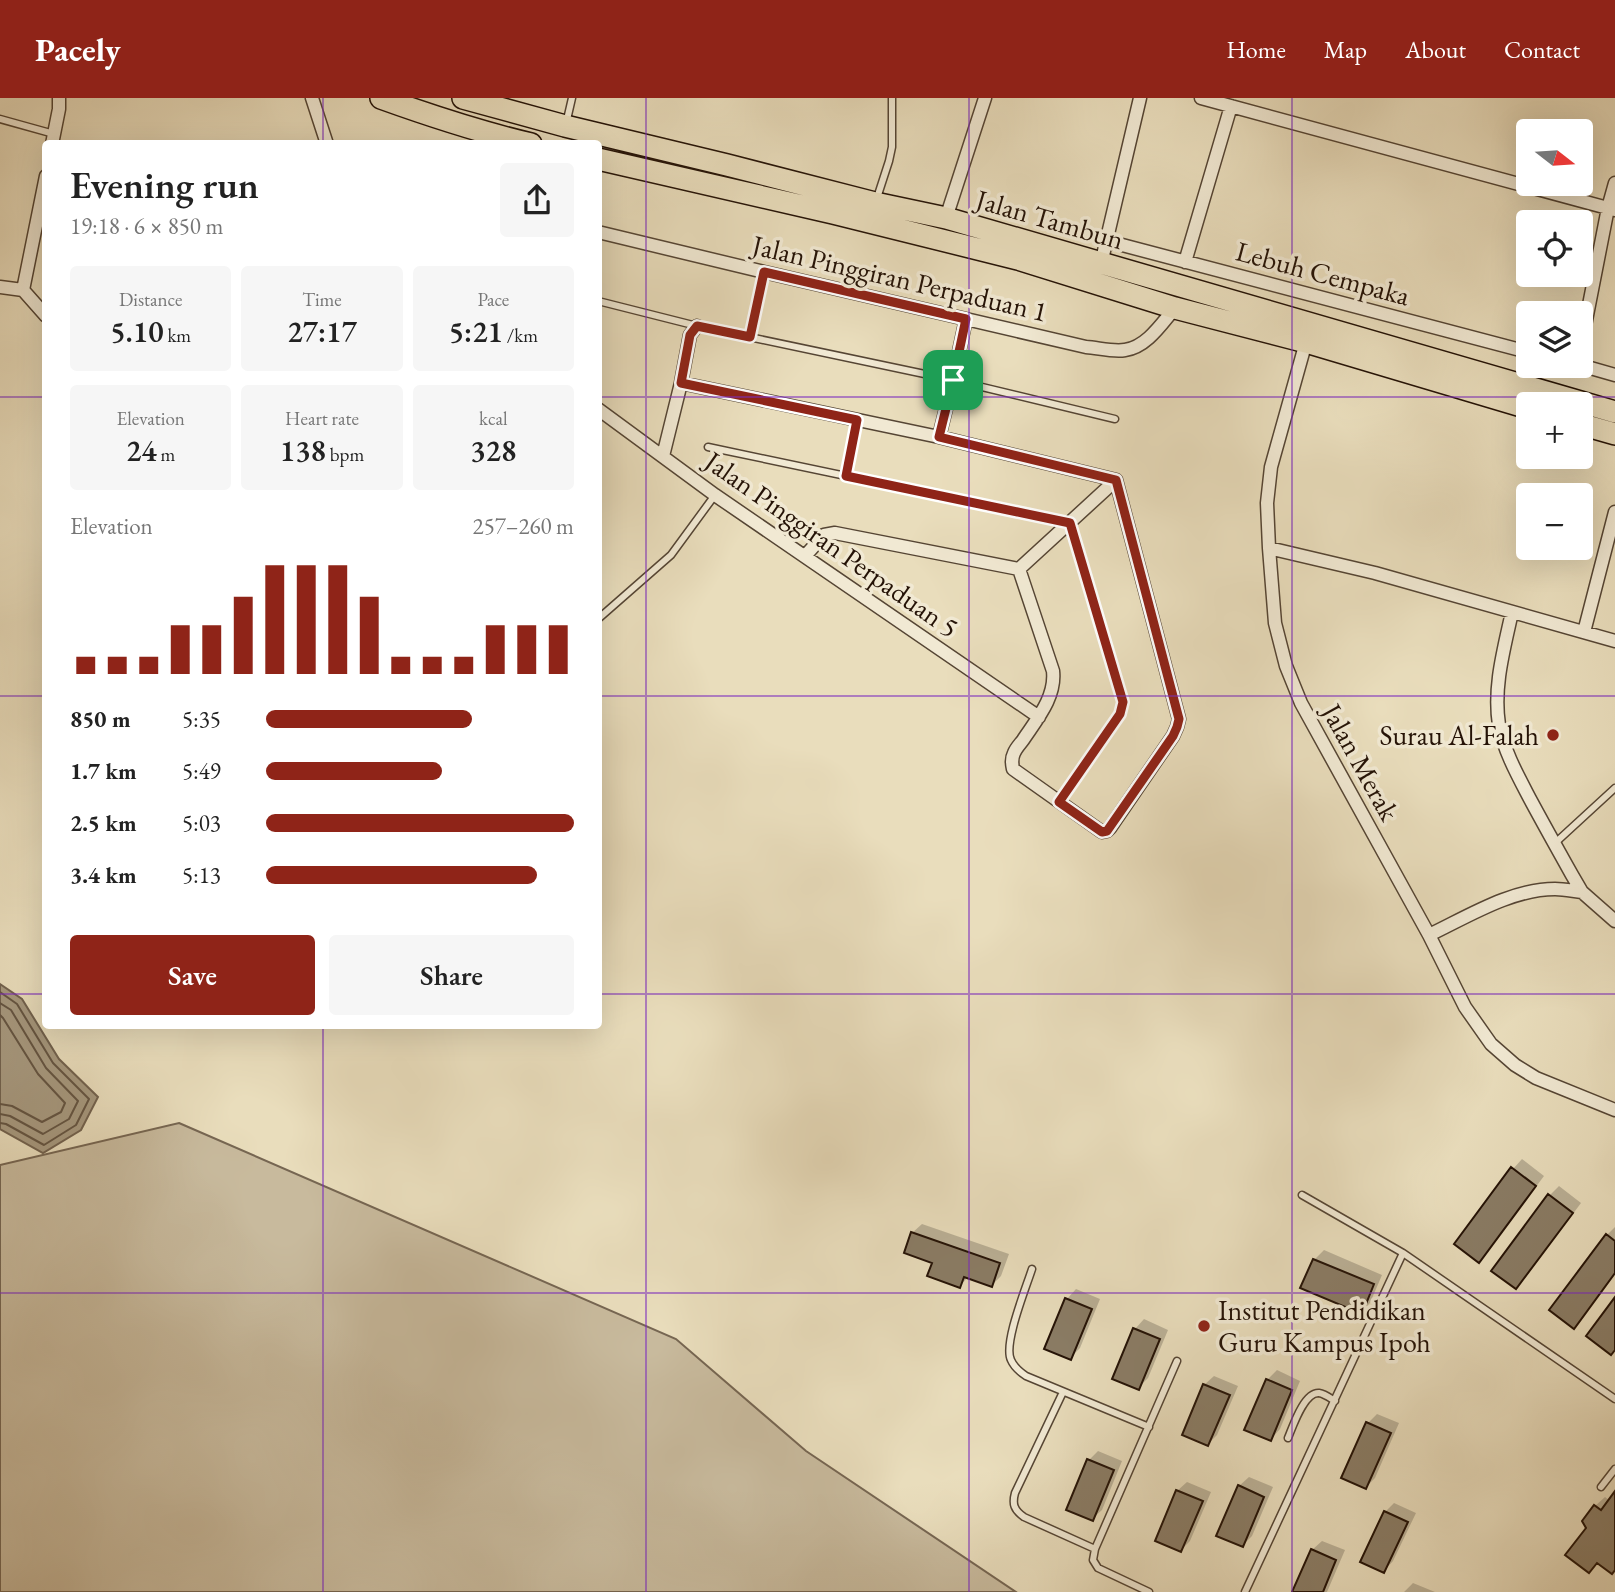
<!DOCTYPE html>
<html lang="en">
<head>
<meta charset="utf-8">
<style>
	:root { --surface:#fff; --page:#f6f6f6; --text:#222; --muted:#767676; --accent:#8f2418 }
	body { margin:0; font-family:"EB Garamond",serif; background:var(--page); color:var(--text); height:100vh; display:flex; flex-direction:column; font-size:26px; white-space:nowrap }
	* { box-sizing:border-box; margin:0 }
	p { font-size:23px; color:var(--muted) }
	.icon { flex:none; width:38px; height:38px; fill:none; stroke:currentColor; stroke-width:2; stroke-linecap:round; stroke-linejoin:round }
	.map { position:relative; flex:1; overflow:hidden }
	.details { position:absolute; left:42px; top:42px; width:560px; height:889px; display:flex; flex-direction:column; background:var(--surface); border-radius:7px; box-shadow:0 7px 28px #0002 }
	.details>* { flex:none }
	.needle { width:46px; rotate:107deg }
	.buttons { position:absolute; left:1516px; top:21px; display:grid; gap:14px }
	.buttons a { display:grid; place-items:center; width:77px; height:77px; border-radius:7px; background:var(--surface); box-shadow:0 7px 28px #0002; font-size:35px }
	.pin { position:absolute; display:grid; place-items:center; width:60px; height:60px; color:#fff; margin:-30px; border-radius:14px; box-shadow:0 4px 10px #0006 }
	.round { display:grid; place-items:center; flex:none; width:74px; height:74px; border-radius:7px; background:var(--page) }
	.head { display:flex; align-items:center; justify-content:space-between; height:119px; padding:0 28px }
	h1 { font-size:38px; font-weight:600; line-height:52px }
	.figures { display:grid; grid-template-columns:repeat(3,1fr); gap:10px; height:119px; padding:7px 28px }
	.figures div { display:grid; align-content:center; border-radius:7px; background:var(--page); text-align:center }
	.figures b { font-size:30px; font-weight:600 }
	.figures small { font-size:19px; font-weight:400 }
	.figures p { font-size:19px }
	.chart { height:196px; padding:14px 28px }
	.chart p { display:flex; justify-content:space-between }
	.chart svg { width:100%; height:126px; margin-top:7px; stroke:var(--accent); stroke-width:6 }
	.cta { display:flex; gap:14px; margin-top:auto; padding:14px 28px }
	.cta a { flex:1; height:80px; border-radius:7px; background:var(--accent); color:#fff; font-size:28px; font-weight:600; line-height:80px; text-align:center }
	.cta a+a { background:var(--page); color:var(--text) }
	ul { padding:0 28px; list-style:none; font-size:23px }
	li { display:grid; grid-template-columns:112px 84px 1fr; align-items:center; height:52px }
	li i { height:18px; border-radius:9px; background:var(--accent) }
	header { display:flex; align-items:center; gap:42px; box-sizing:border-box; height:98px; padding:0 35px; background:var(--accent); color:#fff }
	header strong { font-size:33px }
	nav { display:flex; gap:38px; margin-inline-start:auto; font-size:24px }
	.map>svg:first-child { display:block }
	.green { fill:#c8ba9d; stroke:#766652; stroke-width:2 }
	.water { fill:#a6987e; stroke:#72624e; stroke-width:2 }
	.shadow { fill:#0003 }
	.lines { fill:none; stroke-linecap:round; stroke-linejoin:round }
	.shore { stroke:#655542; stroke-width:2 }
	.building { fill:#8a7c65; stroke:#241206; stroke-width:2 }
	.service-casing { stroke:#554534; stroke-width:9 }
	.minor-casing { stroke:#554534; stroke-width:15 }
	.primary-casing { stroke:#241206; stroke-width:24 }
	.service { stroke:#f1e9d3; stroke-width:6 }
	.minor { stroke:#f1e9d3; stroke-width:12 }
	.primary { stroke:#e9ddbc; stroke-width:21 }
	.route-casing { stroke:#fff; stroke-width:14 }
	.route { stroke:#8f2418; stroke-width:9 }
	.grid { fill:none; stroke:#7b2cbf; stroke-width:2; stroke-opacity:0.55 }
	.poi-dot { fill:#8f2418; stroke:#f1e9d3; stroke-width:2.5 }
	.labels { text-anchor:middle; stroke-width:7; stroke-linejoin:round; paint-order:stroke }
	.street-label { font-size:28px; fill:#241206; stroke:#f1e9d3 }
	.poi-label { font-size:28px; fill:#241206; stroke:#f1e9d3; text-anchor:end }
</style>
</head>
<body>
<header>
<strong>Pacely</strong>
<nav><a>Home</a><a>Map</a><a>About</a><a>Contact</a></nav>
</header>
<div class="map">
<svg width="1615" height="1494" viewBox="0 0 1615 1494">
	<rect width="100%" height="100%" fill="#e9ddbc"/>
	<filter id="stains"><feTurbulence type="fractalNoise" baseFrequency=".00286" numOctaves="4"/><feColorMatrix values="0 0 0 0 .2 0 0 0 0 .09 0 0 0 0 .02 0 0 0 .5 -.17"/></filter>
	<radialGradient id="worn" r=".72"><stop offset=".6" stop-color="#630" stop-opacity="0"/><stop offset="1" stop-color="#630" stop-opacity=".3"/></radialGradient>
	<path class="green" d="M179,1025L676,1241L806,1353L1016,1494H0V1067Z"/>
	<path class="water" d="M0,886L22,901L59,961L98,999L81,1032L43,1055L0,1031Z"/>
	<path class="shadow" d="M1522,1061L1544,1078L1488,1153L1479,1163L1513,1071Z
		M1559,1088L1581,1105L1525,1180L1516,1189L1494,1172L1550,1097Z
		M922,1126L1009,1156L1001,1178L992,1187L968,1179L960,1188L934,1164L912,1135Z
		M1615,1129V1176L1583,1219L1574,1229L1607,1137Z
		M1324,1152L1382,1177L1370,1205L1361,1214L1314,1162Z
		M1076,1191L1100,1201L1080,1250L1070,1260L1046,1250L1067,1201Z
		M1144,1221L1168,1232L1148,1280L1138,1290L1135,1231Z
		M1277,1272L1300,1283L1280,1331L1271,1341L1267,1282Z
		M1214,1278L1238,1288L1217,1337L1208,1346L1204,1287Z
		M1377,1316L1399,1325L1375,1380L1366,1389L1368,1325Z
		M1098,1353L1122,1363L1102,1412L1092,1421L1089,1362Z
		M1249,1379L1273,1389L1252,1438L1243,1447L1239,1388Z
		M1187,1384L1211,1394L1190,1443L1181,1452L1177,1393Z
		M1615,1396V1470L1588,1430L1595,1408L1605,1399L1610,1403Z
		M1394,1405L1416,1415L1393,1463L1384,1473L1385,1414Z
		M1322,1443L1345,1452L1327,1494H1294L1312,1452Z
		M1413,1485L1435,1494H1404Z"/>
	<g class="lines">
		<path class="shore" d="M0,894L17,906L53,965L89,1001L76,1027L44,1047L6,1026L0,1025
			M0,905L11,912L46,970L78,1003L69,1021L43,1036L10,1018L0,1016
			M0,917L3,920L38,976L65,1005L61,1014L42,1024L12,1008L0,1006"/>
	</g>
	<path class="building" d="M1511,1069L1536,1088L1479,1165L1454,1146Z
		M1548,1096L1573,1115L1516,1191L1491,1173Z
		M911,1134L1000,1165L992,1189L964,1179L960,1190L927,1178L932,1165L904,1155Z
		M1606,1136L1615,1143V1175L1574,1231L1549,1212Z
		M1313,1161L1374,1186L1362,1216L1300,1190Z
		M1615,1199V1252L1611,1257L1586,1238Z
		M1065,1200L1092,1211L1071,1262L1044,1251Z
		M1133,1230L1160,1241L1139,1292L1112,1281Z
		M1266,1281L1292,1292L1271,1343L1244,1332Z
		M1203,1286L1230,1297L1208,1348L1182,1337Z
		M1366,1324L1391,1335L1366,1391L1341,1380Z
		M1087,1361L1114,1372L1093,1423L1066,1412Z
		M1238,1387L1264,1399L1243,1449L1216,1438Z
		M1176,1392L1203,1403L1181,1454L1155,1443Z
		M1615,1393V1472L1612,1476L1597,1465L1589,1475L1565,1457L1586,1430L1582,1423L1594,1407L1601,1412Z
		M1384,1413L1408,1424L1384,1475L1360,1464Z
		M1311,1451L1336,1462L1323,1494H1292Z"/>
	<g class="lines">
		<defs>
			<path id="service" d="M0,21L54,36
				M566,26L572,0
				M877,100L889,63L892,49V0
				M598,203L697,228L953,282L1115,321
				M750,239L764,174
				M708,349L1070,425L1123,604L1120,616L1059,704
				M846,378L857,322
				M598,521L671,457L715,397
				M1554,746L1615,690
				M1302,1097L1403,1155L1615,1301
				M1032,1171C1026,1190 1003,1246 1011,1262C1014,1269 1020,1274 1026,1278L1149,1329
				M1063,1294L1015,1395C1012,1406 1014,1412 1024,1419L1095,1451
				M1288,1340C1293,1328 1304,1294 1319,1295C1325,1296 1330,1300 1335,1303
				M1601,1389L1615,1371
				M1149,1494L1098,1470L1093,1462L1095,1451L1177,1263
				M1245,1494L1403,1155"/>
			<path id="minor" d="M312,0L327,46
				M1201,0L1615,112
				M52,46L59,11V0
				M46,78L23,192L46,218
				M946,120L985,0
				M598,134L764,174L1086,249C1099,250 1113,254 1125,252C1147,249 1162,225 1175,210
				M1107,143L1528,254
				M1185,164L1231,8
				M1100,170L1140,0
				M0,189L23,192
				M1306,244L1271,369L1267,405L1269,450L1275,525L1286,568L1301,605L1429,837L1465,909L1491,946L1515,967L1536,980L1615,1012
				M1580,253L1608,110L1615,85
				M1580,267L1615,277
				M681,285L690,237L697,228
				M598,311L715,397L1039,619
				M939,339L953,282L966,221
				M663,358L681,285L939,339L1116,382
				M1269,450L1375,475L1615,543
				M805,458L824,437L835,435L1019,471L1053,573C1056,599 1037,621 1023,642C1020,646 1016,650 1014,655C1011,661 1012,666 1013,671L1102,734L1107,733L1110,730L1173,638L1177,629L1179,621L1116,382
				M1019,471L1116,382
				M1512,514C1504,551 1493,589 1499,627C1504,653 1518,678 1530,701C1544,727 1558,752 1572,777L1582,794L1615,823
				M1584,534L1615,414
				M1429,837C1467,819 1511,791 1555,791C1564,791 1573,793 1582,794"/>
			<path id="primary" d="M381,0C431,18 480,34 531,46
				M463,0L565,28L727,67L875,105L946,120L1615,314
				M598,61L833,115L1018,161L1175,210L1306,244L1528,310
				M1580,326L1615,336"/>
		</defs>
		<use href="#service" class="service-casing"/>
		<use href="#minor" class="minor-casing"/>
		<use href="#primary" class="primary-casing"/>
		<use href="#service" class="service"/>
		<use href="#minor" class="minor"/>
		<use href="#primary" class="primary"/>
	</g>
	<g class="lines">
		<defs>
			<path id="route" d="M764,174L966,221L953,282L939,339L1116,382L1179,621L1177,629L1173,638L1107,733L1102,734L1059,704L1120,616L1123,604L1070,425L846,378L857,322L681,285L690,237L697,228L750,239Z"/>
		</defs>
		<use href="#route" class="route-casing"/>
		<use href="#route" class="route"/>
	</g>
	<path class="grid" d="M323,0V46M646,0V1494M969,0V1494M1292,0V1494M0,299H46M598,299H1615M0,598H46M598,598H1615M0,896H46M598,896H1615M323,928V1494M0,1195H1615"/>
	<g class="poi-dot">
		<circle cx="1553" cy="637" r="7"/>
		<circle cx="1204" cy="1228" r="7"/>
	</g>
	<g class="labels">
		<g class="street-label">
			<text transform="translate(1050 121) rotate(16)" y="10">Jalan Tambun</text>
			<text transform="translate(1323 175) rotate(15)" y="10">Lebuh Cempaka</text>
			<text transform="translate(900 180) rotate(13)" y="10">Jalan Pinggiran Perpaduan 1</text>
			<text transform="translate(832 446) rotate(35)" y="10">Jalan Pinggiran Perpaduan 5</text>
			<text transform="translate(1361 664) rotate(61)" y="10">Jalan Merak</text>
		</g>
		<g class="poi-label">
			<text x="1539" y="647">Surau Al-Falah</text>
			<text x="1218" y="1222" text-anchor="start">Institut Pendidikan<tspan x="1218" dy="32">Guru Kampus Ipoh</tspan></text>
		</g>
	</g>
	<rect width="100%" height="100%" filter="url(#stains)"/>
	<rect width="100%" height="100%" fill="url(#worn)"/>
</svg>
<div class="buttons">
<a><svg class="needle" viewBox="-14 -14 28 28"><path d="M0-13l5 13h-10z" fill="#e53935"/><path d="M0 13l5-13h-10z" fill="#767676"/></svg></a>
<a><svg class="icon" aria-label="locate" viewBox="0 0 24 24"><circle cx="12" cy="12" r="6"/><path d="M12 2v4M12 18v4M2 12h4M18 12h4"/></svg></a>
<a><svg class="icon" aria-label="layers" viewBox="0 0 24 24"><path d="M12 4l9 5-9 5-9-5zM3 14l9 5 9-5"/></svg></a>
<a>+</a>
<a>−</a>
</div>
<div class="pin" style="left:953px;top:282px;background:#1e9e55"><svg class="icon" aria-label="arrive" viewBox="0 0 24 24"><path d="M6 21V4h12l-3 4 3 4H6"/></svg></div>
<section class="details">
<div class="head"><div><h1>Evening run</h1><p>19:18 · 6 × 850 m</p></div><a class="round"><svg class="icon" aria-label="share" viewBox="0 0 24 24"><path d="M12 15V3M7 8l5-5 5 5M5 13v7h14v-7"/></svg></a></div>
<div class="figures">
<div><p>Distance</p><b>5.10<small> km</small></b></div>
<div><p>Time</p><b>27:17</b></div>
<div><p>Pace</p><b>5:21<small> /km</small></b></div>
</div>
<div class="figures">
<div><p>Elevation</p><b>24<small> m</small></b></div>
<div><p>Heart rate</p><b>138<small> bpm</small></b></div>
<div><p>kcal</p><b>328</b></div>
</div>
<div class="chart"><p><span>Elevation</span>257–260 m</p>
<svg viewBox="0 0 160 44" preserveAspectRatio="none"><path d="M5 44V38M15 44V38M25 44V38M35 44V27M45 44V27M55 44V17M65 44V6M75 44V6M85 44V6M95 44V17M105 44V38M115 44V38M125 44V38M135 44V27M145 44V27M155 44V27"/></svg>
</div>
<ul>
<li><b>850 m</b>5:35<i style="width:67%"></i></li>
<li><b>1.7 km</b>5:49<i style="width:57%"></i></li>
<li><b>2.5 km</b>5:03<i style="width:100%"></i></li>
<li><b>3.4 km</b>5:13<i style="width:88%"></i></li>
</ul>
<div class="cta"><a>Save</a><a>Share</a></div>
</section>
</div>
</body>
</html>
